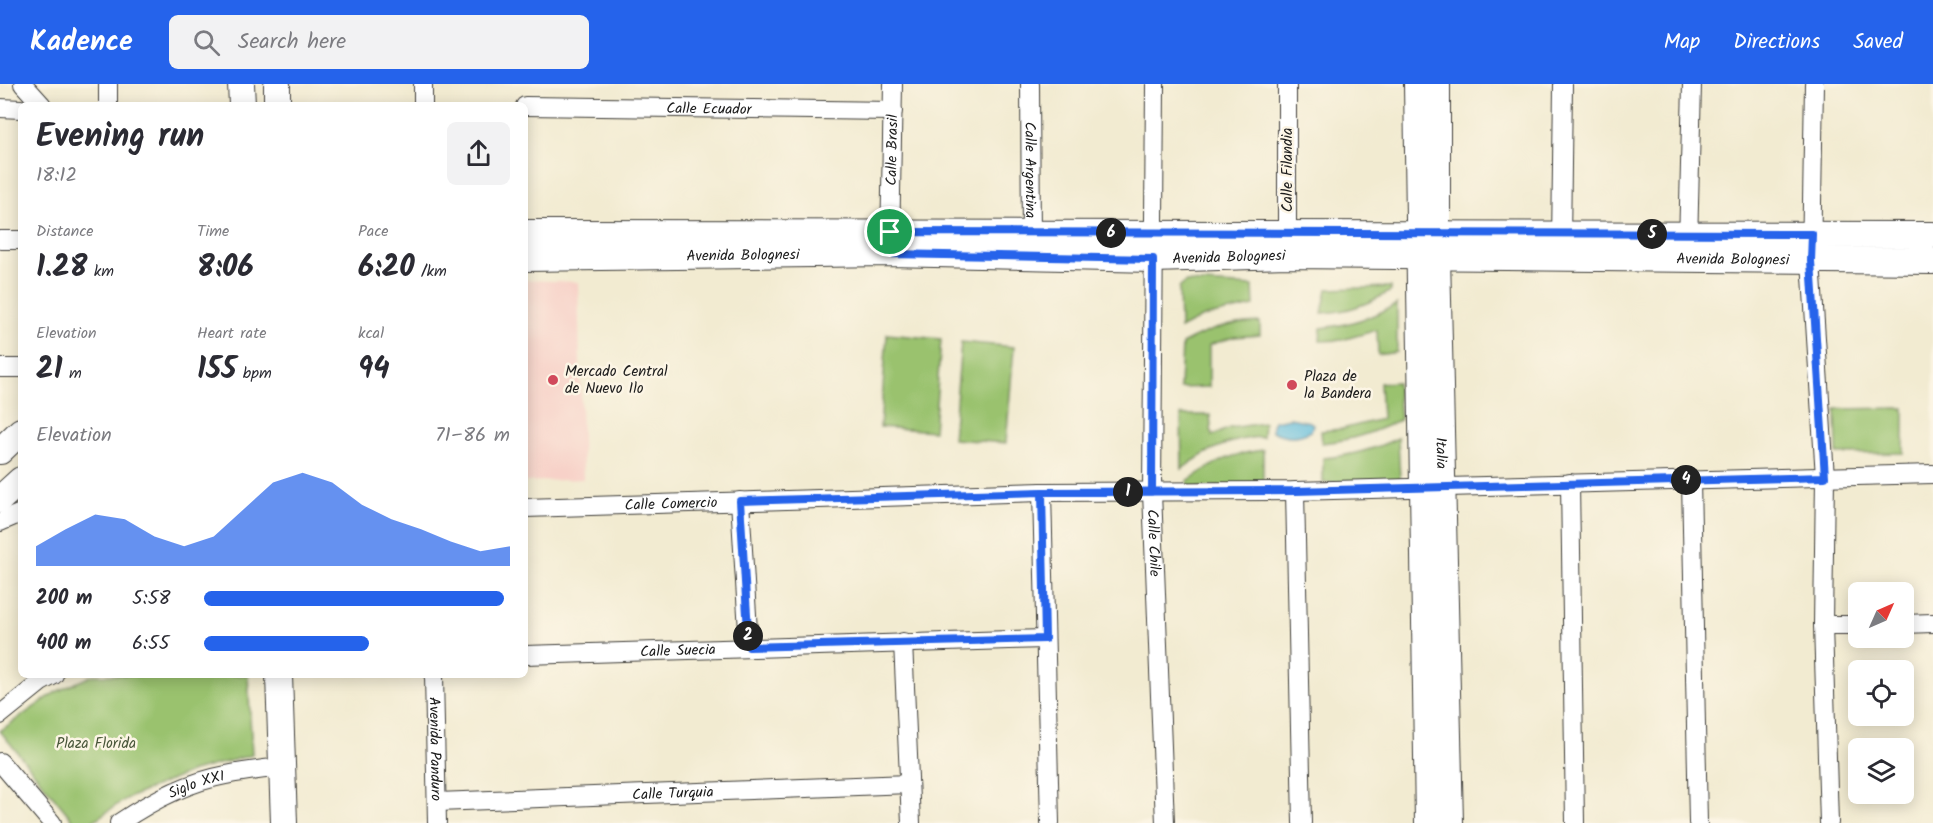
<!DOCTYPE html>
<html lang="en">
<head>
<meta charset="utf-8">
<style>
	:root { --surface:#fff; --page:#f2f2f3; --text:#2b2b33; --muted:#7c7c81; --accent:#2563eb }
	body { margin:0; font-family:Kalam,sans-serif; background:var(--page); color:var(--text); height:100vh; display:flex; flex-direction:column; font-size:22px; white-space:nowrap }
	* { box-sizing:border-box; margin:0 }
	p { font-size:20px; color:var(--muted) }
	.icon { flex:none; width:33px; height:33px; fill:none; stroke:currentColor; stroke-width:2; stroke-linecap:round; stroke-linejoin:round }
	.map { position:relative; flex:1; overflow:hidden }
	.sheet { position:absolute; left:18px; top:18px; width:510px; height:576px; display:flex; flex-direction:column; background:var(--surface); border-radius:9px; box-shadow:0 3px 15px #0003 }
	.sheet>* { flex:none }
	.needle { width:39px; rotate:45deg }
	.controls { position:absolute; left:1848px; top:498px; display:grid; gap:12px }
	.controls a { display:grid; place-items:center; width:66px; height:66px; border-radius:9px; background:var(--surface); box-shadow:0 3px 15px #0003; font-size:30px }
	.pin { position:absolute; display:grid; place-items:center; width:51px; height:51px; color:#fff; margin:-26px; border:3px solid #fff; border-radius:50%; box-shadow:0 2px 6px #0007 }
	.km { position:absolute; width:30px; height:30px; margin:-15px; border-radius:50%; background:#222; color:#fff; font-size:16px; line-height:30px; text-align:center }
	.round { display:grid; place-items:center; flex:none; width:63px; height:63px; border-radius:9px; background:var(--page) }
	.headline { display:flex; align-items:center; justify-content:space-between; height:102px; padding:0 18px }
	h1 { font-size:33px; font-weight:600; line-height:45px }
	.figures { display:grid; grid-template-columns:repeat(3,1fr); gap:9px; height:102px; padding:6px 18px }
	.figures div { display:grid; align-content:center }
	.figures b { font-size:30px; font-weight:600 }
	.figures small { font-size:16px; font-weight:400 }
	.figures p { font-size:16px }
	.chart { height:168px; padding:12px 18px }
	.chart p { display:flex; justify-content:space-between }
	.chart svg { width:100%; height:108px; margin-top:6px; fill:var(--accent); opacity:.7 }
	ul { padding:0 18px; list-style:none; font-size:20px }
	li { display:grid; grid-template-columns:96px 72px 1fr; align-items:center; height:45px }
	li i { height:15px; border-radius:8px; background:var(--accent) }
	header { display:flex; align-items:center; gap:36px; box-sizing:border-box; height:84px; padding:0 30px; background:var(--accent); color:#fff }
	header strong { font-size:28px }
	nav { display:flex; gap:33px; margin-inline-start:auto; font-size:21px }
	.search { width:420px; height:54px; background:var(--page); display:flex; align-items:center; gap:15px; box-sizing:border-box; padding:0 21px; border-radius:9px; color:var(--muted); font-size:22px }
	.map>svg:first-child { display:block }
	.built { fill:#f7d1c8 }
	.green { fill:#9ac26e; stroke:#5b6f45; stroke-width:1.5 }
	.water { fill:#5ebcdc; stroke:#3d6c7c; stroke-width:1.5 }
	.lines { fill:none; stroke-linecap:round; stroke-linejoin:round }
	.street-casing { stroke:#3c3b37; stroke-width:20 }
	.secondary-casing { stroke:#3c3b37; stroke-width:28 }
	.street { stroke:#fff; stroke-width:18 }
	.secondary { stroke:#fff; stroke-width:26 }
	.route-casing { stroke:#fff; stroke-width:12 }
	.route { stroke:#2563eb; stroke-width:8 }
	.poi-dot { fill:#d1495b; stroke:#fcf5e5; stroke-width:2 }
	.labels { text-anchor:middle; stroke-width:5; stroke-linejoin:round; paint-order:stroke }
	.street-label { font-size:15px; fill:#1c1c1c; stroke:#fcf5e5 }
	.poi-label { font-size:15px; fill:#1c1c1c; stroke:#fcf5e5; text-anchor:start }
	.park-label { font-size:15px; fill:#485639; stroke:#fcf5e5 }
</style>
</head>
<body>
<header>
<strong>Kadence</strong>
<div class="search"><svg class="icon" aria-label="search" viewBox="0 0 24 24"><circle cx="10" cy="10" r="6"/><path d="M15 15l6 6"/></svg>Search here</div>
<nav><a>Map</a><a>Directions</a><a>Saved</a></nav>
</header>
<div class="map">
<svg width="1933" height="739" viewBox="0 0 1933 739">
	<rect width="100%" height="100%" fill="#fcf5e5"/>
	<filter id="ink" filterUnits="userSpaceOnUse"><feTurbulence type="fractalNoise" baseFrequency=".0167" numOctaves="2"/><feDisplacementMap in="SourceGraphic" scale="12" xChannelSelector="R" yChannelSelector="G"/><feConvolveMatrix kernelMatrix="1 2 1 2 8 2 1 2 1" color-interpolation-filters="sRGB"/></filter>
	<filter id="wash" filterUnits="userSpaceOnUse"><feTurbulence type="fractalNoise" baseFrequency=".008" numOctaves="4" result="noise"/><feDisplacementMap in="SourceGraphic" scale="24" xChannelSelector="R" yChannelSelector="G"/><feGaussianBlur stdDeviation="1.35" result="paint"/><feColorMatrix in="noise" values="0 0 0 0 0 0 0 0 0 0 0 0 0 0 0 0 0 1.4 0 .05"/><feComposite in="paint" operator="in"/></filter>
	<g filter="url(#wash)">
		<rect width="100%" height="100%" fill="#f2ebd1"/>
		<path class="built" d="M525,196L578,198L583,395L525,398Z"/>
		<path class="green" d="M1186,198L1253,202L1254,222L1203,233L1180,245L1179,204Z
			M1391,203V207C1368,220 1348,228 1322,229L1327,205Z
			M1397,220V268L1378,271L1377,246L1342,256L1320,257L1321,244C1349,241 1372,234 1397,220Z
			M1260,238V251L1234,253L1209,261V303L1180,304L1182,260C1210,245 1228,239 1260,238Z
			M887,250L941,255L934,347L880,343Z
			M961,258L1014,263L1006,359L953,355Z
			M1397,298L1400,336C1372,349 1353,356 1322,359L1321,347L1342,345L1382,335L1380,299Z
			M1904,324V369L1837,370L1836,325Z
			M1181,331H1210L1212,352L1230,344L1264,339L1263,353C1232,354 1207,366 1182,385Z
			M1398,354L1400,396L1323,399V374C1351,372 1373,366 1398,354Z
			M1263,366V402L1188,404L1187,397C1215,378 1230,370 1263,366Z
			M93,591H248L252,671L193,687L126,715L90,739H75L0,647L56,608Z"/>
		<path class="water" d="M1290,334L1310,338L1313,340L1311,347C1297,354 1287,354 1272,347V341L1274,337Z"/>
	</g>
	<g filter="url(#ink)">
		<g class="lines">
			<defs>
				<g id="street">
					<path d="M23,0L42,21"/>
					<path id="s1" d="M1030,0L1031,160"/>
					<path id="s2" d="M1155,0L1152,408L1165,739"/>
					<path d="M1814,0L1811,177L1825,393L1823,541L1829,739"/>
					<path d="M108,21V0"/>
					<path d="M423,21V0"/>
					<path id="s3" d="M525,22L893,27"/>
					<path d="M0,24L21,25"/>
					<path d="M0,156H21"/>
					<path d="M1287,160V0"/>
					<path d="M1561,160L1563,0"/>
					<path d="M1688,160L1692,0"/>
					<path id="s4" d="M890,162L893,0"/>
					<path d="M0,284H21"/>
					<path d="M1691,396L1698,739"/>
					<path d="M1570,399L1575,739"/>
					<path d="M1295,407L1302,739"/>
					<path d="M1042,408L1050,739"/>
					<path d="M740,417L749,563"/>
					<path id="s5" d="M525,424L1042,408L1295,407L1933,390"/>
					<path d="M0,438L21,429"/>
					<path d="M1904,540L1933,539"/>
					<path d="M1823,541H1858"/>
					<path d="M903,558L911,739"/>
					<path id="s6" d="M525,571L1045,555"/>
					<path id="s7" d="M434,591L437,739"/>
					<path d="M0,631L41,598L54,591"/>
					<path d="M0,678L52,739"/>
					<path id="s8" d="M437,718L909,700"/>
					<path id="s9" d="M119,739C151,717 188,698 226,691C245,687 264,685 283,683"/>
				</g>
				<g id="secondary">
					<path d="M241,0L242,21"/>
					<path d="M277,0V21"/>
					<path d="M1417,0L1428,739"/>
					<path id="s10" d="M1437,0V172L1450,739"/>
					<path d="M525,149L1933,151"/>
					<path id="s11" d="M525,174L890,169L1153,175L1287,171L1933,177"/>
					<path d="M0,367L21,347"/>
					<path d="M0,415L21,396"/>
					<path d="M279,591L284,739"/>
				</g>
			</defs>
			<use href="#street" class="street-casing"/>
			<use href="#secondary" class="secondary-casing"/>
			<use href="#street" class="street"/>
			<use href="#secondary" class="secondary"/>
		</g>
	</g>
	<g class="lines" filter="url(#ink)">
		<defs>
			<path id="route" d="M890,148V170L1153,175L1152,408H1042L1045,555L749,563L740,417L1042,408L1295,407L1825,393L1811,177L1812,150L890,148"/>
		</defs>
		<use href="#route" class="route-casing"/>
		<use href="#route" class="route"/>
	</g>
	<g class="poi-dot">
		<circle cx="553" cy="296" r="6"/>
		<circle cx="1292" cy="301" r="6"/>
	</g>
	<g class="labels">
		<g class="street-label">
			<text dy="5" stroke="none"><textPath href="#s3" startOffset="184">Calle Ecuador</textPath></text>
			<text dy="5" stroke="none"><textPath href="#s4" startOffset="96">Calle Brasil</textPath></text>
			<text dy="5" stroke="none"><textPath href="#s1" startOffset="86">Calle Argentina</textPath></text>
			<text transform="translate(1287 86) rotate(-90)" y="5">Calle Filandia</text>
			<text dy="5" stroke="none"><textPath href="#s11" startOffset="218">Avenida Bolognesi</textPath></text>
			<text dy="5" stroke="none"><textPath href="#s11" startOffset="704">Avenida Bolognesi</textPath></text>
			<text dy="5" stroke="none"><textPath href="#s11" startOffset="1208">Avenida Bolognesi</textPath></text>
			<text dy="5" stroke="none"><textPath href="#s10" startOffset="369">Italia</textPath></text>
			<text dy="5" stroke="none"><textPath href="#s5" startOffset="146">Calle Comercio</textPath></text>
			<text dy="5" stroke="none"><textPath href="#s2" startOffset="459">Calle Chile</textPath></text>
			<text dy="5" stroke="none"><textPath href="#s6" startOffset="153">Calle Suecia</textPath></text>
			<text dy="5" stroke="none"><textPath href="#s7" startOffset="74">Avenida Panduro</textPath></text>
			<text dy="5" stroke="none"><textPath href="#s9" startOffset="87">Siglo XXI</textPath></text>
			<text dy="5" stroke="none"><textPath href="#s8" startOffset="236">Calle Turquia</textPath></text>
		</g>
		<g class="poi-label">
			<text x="565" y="292">Mercado Central<tspan x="565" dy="17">de Nuevo Ilo</tspan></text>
			<text x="1304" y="297">Plaza de<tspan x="1304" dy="17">la Bandera</tspan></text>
		</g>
		<g class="park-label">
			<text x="96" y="664">Plaza Florida</text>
		</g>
	</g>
</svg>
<div class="controls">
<a><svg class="needle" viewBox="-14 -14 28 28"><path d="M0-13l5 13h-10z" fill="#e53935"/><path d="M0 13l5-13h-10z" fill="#7c7c81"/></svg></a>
<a><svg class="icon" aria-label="locate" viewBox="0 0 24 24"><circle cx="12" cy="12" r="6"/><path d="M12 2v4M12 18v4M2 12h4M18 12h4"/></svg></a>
<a><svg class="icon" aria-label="layers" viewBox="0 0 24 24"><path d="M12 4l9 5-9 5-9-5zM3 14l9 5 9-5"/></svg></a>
</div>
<div class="pin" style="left:890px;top:148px;background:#1e9e55"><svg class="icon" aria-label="arrive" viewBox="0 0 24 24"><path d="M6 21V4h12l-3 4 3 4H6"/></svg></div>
<b class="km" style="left:1128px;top:408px">1</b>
<b class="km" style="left:748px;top:552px">2</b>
<b class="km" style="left:1686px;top:396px">4</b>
<b class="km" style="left:1652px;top:150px">5</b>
<b class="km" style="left:1111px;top:149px">6</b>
<section class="sheet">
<div class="headline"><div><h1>Evening run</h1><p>18:12</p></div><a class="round"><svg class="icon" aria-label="share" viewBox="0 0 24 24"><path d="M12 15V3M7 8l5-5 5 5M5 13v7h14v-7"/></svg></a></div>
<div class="figures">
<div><p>Distance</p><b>1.28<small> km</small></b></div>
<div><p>Time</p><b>8:06</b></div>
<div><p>Pace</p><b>6:20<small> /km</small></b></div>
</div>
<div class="figures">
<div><p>Elevation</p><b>21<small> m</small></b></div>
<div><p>Heart rate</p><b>155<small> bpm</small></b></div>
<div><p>kcal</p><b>94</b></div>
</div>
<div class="chart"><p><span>Elevation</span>71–86 m</p>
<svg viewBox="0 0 160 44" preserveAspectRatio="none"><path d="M0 44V36L10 29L20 23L30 25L40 32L50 36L60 32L70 21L80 10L90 6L100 10L110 19L120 25L130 29L140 34L150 38L160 36V44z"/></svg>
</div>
<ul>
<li><b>200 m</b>5:58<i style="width:98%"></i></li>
<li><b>400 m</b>6:55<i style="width:54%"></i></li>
</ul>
</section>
</div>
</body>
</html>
